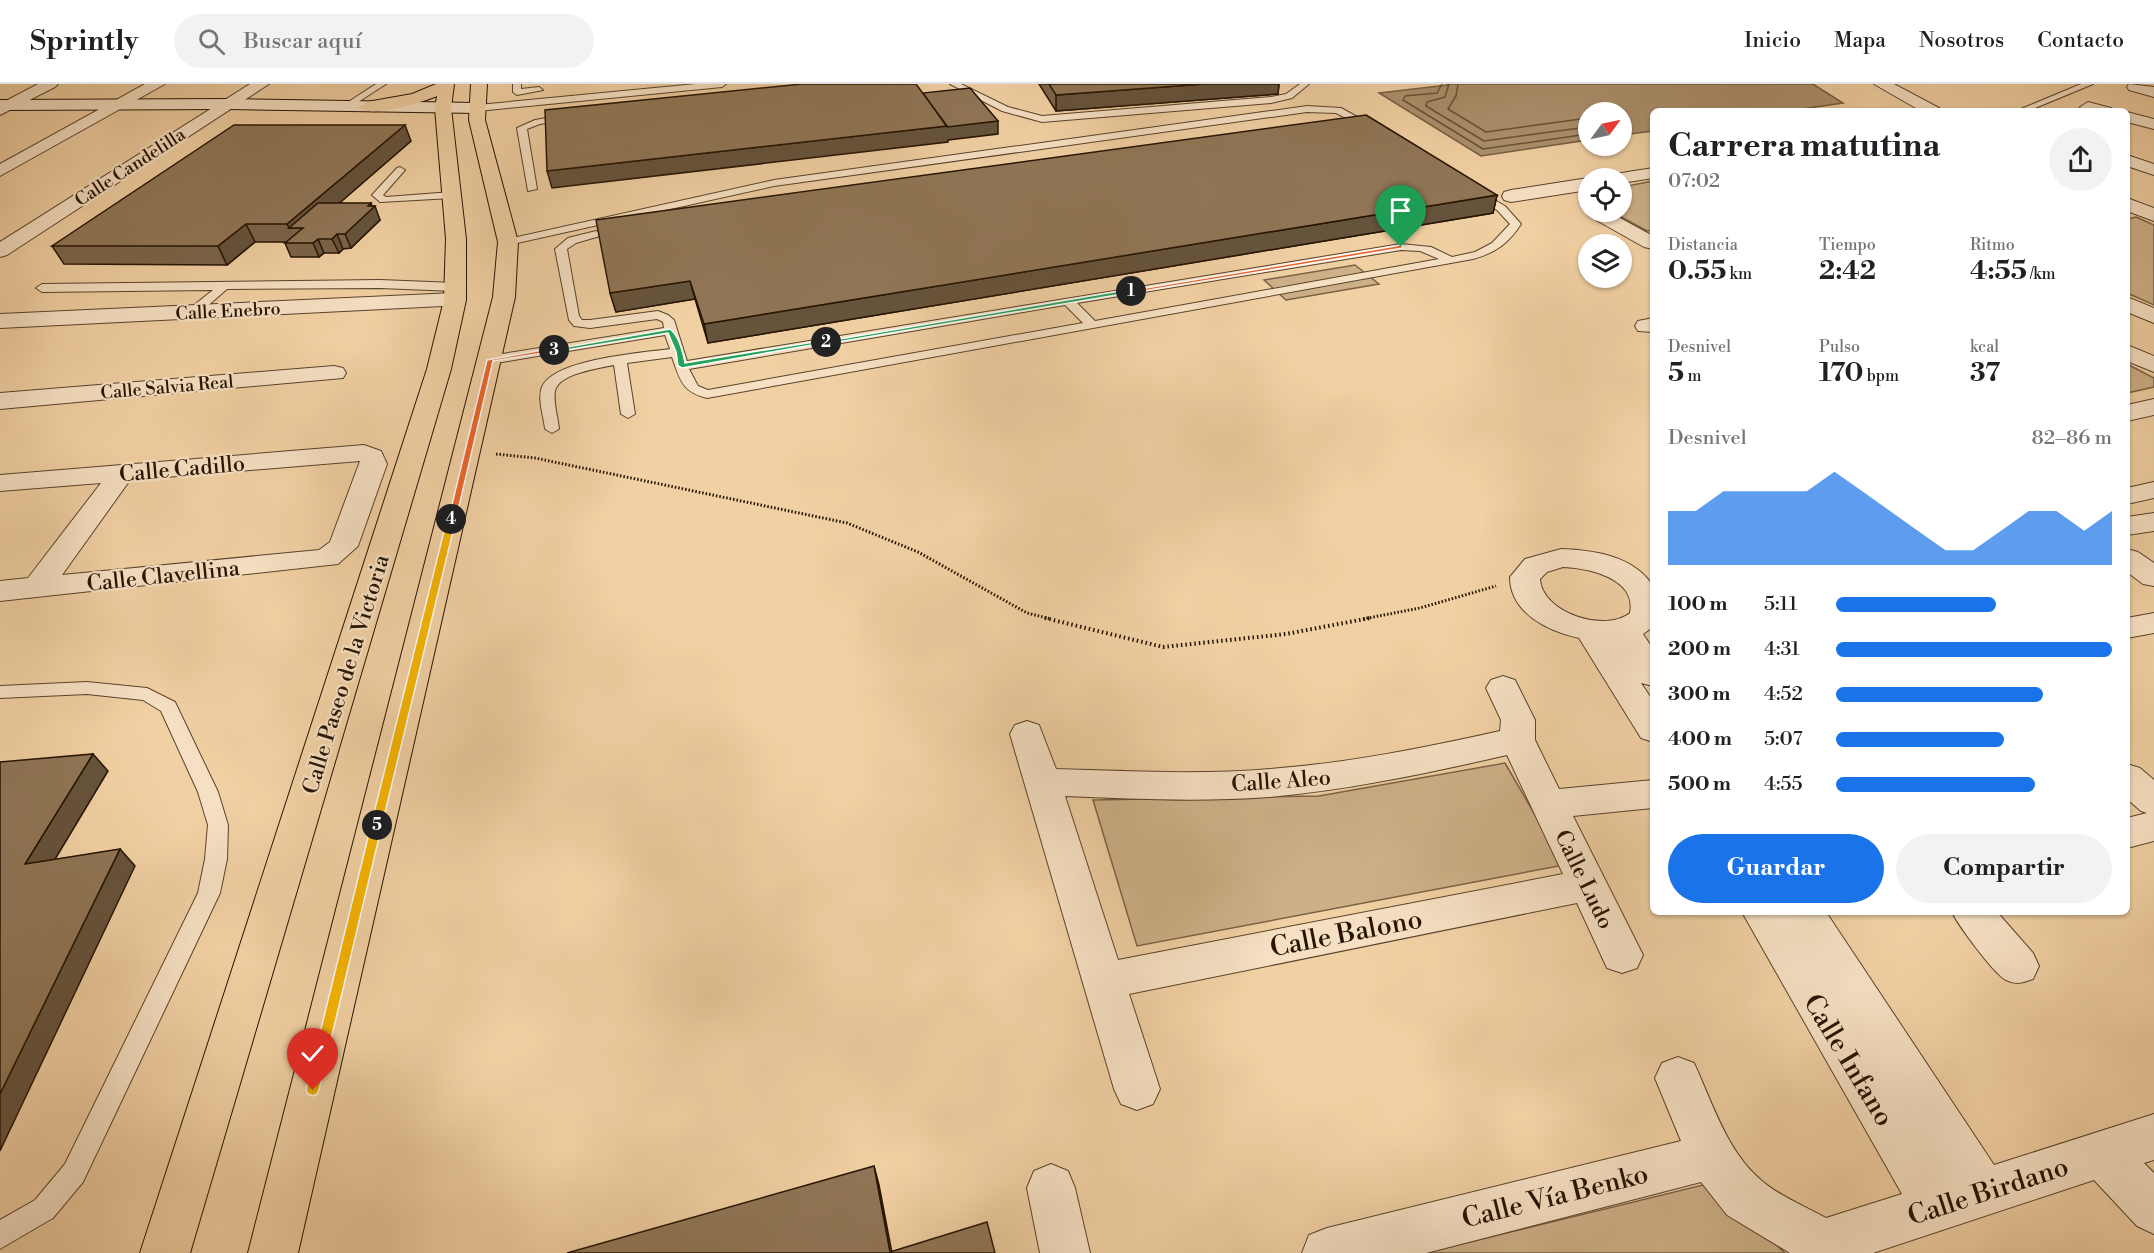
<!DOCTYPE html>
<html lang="es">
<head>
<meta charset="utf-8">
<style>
	:root { --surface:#fff; --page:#f2f2f2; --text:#202124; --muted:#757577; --line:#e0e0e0; --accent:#1a73e8 }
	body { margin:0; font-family:"Libre Bodoni",serif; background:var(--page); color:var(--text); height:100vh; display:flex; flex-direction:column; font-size:22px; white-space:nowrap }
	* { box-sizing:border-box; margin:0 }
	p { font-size:20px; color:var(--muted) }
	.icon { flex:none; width:33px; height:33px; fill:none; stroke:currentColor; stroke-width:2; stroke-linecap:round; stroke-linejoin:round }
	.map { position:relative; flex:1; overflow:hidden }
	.panel { position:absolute; left:1650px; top:24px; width:480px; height:807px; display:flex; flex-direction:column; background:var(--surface); border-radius:9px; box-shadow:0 2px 4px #0004 }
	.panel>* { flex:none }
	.needle { width:39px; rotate:57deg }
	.buttons { position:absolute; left:1578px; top:18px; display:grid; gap:12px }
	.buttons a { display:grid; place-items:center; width:54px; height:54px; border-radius:50%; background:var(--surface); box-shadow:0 2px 4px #0004; font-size:30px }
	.pin { position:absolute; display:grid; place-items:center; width:51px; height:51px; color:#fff; margin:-62px -26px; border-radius:50% 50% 50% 0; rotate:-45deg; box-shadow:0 0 6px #0007 }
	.pin .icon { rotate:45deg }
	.km { position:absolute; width:30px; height:30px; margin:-15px; border-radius:50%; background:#222; color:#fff; font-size:16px; line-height:30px; text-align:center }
	.round { display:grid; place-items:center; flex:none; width:63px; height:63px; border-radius:32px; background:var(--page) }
	.head { display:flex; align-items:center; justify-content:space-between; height:102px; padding:0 18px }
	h1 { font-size:33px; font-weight:700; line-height:45px }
	.stats { display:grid; grid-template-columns:repeat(3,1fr); gap:9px; height:102px; padding:6px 18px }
	.stats div { display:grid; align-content:center }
	.stats b { font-size:26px; font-weight:700 }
	.stats small { font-size:16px; font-weight:400 }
	.stats p { font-size:16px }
	.chart { height:168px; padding:12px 18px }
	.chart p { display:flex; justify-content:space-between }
	.chart svg { width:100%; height:108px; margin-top:6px; fill:var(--accent); opacity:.7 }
	.primary-button { display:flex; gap:12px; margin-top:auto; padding:12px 18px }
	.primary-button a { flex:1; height:69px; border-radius:36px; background:var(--accent); color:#fff; font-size:24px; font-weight:700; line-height:69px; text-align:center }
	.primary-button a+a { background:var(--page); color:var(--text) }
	ul { padding:0 18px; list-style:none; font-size:20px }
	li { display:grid; grid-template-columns:96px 72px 1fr; align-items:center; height:45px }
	li i { height:15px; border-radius:8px; background:var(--accent) }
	header { display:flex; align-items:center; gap:36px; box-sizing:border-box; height:84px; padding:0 30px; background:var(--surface); border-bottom:2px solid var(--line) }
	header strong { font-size:28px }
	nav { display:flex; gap:33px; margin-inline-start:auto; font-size:21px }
	.search { width:420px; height:54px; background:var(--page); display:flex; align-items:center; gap:15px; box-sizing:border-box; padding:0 21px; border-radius:33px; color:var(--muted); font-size:22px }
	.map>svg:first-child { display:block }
	.green { fill:#ceb088; stroke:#7a6246; stroke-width:1.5 }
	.water { fill:#ac906d; stroke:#765e43; stroke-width:1.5 }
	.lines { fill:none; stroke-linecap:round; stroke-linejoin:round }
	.shore { stroke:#695238; stroke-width:1.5 }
	.lane-casing { stroke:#59432b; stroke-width:2 }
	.street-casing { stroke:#59432b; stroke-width:2 }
	.secondary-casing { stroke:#261403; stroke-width:2 }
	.primary-casing { stroke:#261403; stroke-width:2 }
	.path-far1 { stroke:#261403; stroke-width:3; stroke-dasharray:1.5 2; stroke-linecap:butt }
	.path { stroke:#261403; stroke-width:4; stroke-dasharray:1.5 3; stroke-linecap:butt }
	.lane { fill:#f6e0c3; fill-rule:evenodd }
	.street { fill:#f6e0c3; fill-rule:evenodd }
	.secondary { fill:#f6e0c3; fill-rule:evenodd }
	.primary { fill:#f1d0a3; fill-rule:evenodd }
	.wall { fill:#7c654a; stroke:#261403; stroke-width:1.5 }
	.shaded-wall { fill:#65533c; stroke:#261403; stroke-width:1.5 }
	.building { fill:#907656; stroke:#261403; stroke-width:1.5 }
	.split-1 { fill:#f0652b; stroke:#fff; stroke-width:1.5 }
	.split-2 { fill:#22a559; stroke:#fff; stroke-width:1.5 }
	.split-3 { fill:#22a559; stroke:#fff; stroke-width:1.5 }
	.split-4 { fill:#f0652b; stroke:#fff; stroke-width:1.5 }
	.split-5 { fill:#f5b400; stroke:#fff; stroke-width:1.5 }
	.split-6 { fill:#f5b400; stroke:#fff; stroke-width:1.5 }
	.labels { text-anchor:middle; stroke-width:4.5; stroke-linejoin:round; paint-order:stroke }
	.far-street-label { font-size:18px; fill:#261403; stroke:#f6e0c3 }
	.street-label { font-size:22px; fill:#261403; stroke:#f6e0c3 }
	.near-street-label { font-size:27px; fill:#261403; stroke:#f6e0c3 }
</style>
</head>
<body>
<header>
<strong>Sprintly</strong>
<div class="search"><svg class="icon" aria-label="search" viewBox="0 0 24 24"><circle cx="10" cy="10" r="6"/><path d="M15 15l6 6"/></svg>Buscar aquí</div>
<nav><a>Inicio</a><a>Mapa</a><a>Nosotros</a><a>Contacto</a></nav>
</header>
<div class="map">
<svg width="2154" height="1169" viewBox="0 0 2154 1169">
	<rect width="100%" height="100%" fill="#f1d0a3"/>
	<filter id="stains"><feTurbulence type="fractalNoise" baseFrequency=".00333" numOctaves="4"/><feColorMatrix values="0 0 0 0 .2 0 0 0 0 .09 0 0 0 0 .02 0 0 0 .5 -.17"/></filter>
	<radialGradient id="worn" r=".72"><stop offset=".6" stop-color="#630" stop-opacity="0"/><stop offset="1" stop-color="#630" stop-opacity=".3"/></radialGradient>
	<path class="green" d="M1653,97V146L1647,147L1612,128H1622V103Z
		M2136,133L2154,141V221L2127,209V135Z
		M1355,181L1379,200L1286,216L1264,196Z
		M2127,280L2154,294V303L2127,309Z
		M1505,679L1564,781L1137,862L1093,716L1319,712Z
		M1711,1099L1785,1169H1425Z"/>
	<path class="water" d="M1447,0H1813L1843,19L1788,27H1653V47L1622,51V28H1588V56L1481,72L1379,9L1448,1Z"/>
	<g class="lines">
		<path class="shore" d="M1442,0L1437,9L1405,12L1403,16L1483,65L1588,50
			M1449,0L1445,13L1427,18L1426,22L1484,57L1588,43
			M1458,0L1456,12L1448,25L1486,48L1588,34"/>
		<defs>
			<path id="lane" d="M376,0H386L349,24L342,22Z
				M513,0H521V5L539,3L543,6L517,11L513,8Z
				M696,0H726L722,3L478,27L474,24L478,21Z
				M950,0H961L1008,23L1042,32L1271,13L1286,10L1300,0H1309L1292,14L1271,19L1042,38L1002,27Z
				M2081,0H2093L2028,27L2021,25Z
				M1307,22L1341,24L1379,45L1371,47L1336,29L1307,28L774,102L508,161L502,158L508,155L774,96Z
				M569,30L574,33L572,35L540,40L527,45L537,105L528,107L517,44L535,36Z
				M400,83L405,86L383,111L386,113L452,108L457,111L452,114L380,118L372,111L397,84Z
				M1474,104L1505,122L1521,140C1509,159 1495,169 1473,175L707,314C682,308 680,296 672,273L627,279L635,330L628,334L621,330L614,281C599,284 558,290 555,307C553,319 558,333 559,345L552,349L545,345C544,333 537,315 542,303C554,275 642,269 670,265L665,251L490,280L484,276L490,272L664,244L663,238L657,235L590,244L574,242L569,236L555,165L568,154L596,147L601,150L600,152L576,159L567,165L579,232L582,236H590L658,227L668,231L674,236L687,277L1401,160L1431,163L1452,173L1475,168L1492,159L1510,140L1497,126L1470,109L1469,107ZM1401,166L1420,167L1439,175L1095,237L1077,219ZM1065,221L1083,239L708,306L698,302L689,285Z
				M380,196L455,199L461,203L455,207L380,204L227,205L196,232H188V226L213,206L42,208L36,204L42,200Z
				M87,598L147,604L175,618L218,708L228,741L227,775L220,809L83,1098L53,1134L0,1165V1136L35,1116L65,1080L198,809L205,775L208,741L198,708L161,627L143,616L87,610L0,614V602Z"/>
			<path id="street" d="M38,0H58L55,3L0,31V20Z
				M145,0H165L0,92V80Z
				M250,0H269L7,171L0,173V158Z
				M1874,0H1894L1939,24L1941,27H1921Z
				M2129,0L2154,3V13L2129,6L2127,3Z
				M2088,18L2111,24L2113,27L2082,26L2080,23Z
				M2127,28L2154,35V45L2127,38Z
				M2127,71L2154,80V91L2127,82Z
				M1653,84V94L1622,99V94H1612L1615,90Z
				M1588,94V106L1511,118L1504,116L1502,112L1504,108L1511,106Z
				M2127,114L2154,124V137L2127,127Z
				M1588,125V128H1609L1653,152V165L1644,163L1589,132L1586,128Z
				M455,209L463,211L466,216L463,221L0,244V230Z
				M2127,213L2154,224V239L2127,228Z
				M1653,234V248L1638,247L1635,242L1638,237Z
				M2127,261L2154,272V288L2127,277Z
				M334,282L343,284L346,289L343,294L0,325V309Z
				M2154,315V331L2127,337V321Z
				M364,361L381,367L387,380L358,462L338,480L0,517V497L28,494L101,399L0,407V391ZM360,377L330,458L319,466L62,491L130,396Z
				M2154,398V414L2127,420V404Z
				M2154,429V447L2127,451V433Z
				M1561,465C1594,466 1634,472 1653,502V543L1643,550L1653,565V602L1641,599L1613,557L1653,617V658L1641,654L1579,554C1548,547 1510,529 1510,493L1525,475ZM1563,483C1588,484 1637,494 1630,529C1605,549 1542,529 1540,495L1547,488Z
				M2127,465L2138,468L2154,479V502L2143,500L2127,488Z
				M2154,529V549L2127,554V534Z
				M1503,592L1515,596L1535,636V656L1559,705L1653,696V724L1573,732L1643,871L1637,884L1622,889L1607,884L1577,819L1129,910L1160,1005L1153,1020L1137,1026L1121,1020L1114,1005L1010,650L1015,641L1027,637L1039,641L1056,685C1127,687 1199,691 1270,685C1348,679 1424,664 1500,647L1501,636L1486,604L1491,596ZM1507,671L1563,790L1118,876L1065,712C1133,715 1201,718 1269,713C1349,706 1429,689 1507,671Z
				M2127,680L2140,684L2154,696V757L2127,764V734L2147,729L2141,727L2127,715Z
				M1742,828H1783L1785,831L1784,828H1826L1994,1081L2154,1030V1076L2144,1079L2154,1089V1150L2137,1142L2094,1096L1873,1169H1790L1727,1131L1701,1098L1426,1169H1302L1309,1151L1327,1144L1681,1057L1655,994L1662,979L1678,973L1694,979C1713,1020 1727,1068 1762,1097C1781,1113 1805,1122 1826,1134L1902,1110Z
				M1952,828H1997L2033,869L2039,882L2033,895C2022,899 2016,901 2006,896C1994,890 1958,841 1952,828Z
				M1051,1080L1068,1087L1075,1104L1090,1169H1040L1027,1104L1034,1087Z"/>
			<path id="secondary" d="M229,15L478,19L486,24L478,29L229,25L0,26V16Z"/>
			<path id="primary" d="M436,0H454L451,24L466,155V216L451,285L190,1169H140L427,285L444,216L446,155L435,24L437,12C423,18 369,35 359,23L367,18L412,10Z
				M471,0H487L485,36L518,158L515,213L298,1169H248L493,213L498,158L469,36Z"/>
		</defs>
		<use href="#lane" class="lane-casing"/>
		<use href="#street" class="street-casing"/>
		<use href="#secondary" class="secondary-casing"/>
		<use href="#primary" class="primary-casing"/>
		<path class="path-far1" d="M496,370L535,374L847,439L918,468L1027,529L1051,535
			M1363,535L1420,524L1496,502"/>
		<path class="path" d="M1045,534L1163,563L1286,550L1370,534"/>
		<use href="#lane" class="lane"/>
		<use href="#street" class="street"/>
		<use href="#secondary" class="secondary"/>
		<use href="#primary" class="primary"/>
	</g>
	<path class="wall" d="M1039,0H1279L1278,10L1056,27Z
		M411,57L339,119L373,122L380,136L351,164L343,165L339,169H324L319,173H291L285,159L287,158H255L227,181L64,180L52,162Z
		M1497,111L1493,129L708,259L695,215L616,228L610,209Z"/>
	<path class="shaded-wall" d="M1204,0H1279L1278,10L1056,27V11Z
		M998,37V50L948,56V58L552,104L547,87L947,42Z
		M405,41L411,57L305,149L303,144H289L287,140Z
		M1497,111L1493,129L708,259L704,240Z
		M371,119L373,124L375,122L380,136L351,164L345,150Z
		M246,140L255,158L227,181L218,162Z
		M337,150L343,165L339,169L332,155Z
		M318,155L324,169L319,173L313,159Z
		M690,197L695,215L616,228L610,209Z
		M93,670L108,687L42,797L25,780Z
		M120,765L135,782L0,1067V1010Z
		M874,1082L879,1101L892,1169H890Z"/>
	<path class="building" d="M802,0H916L947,42L547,87L545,26Z
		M1049,0H1204L1056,11Z
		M970,4L998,37L947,43L923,9Z
		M1366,31L1497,111L704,240L690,197L610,209L596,136Z
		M234,41H405L287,140H246L218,162H52Z
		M318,119H371L368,122H375L345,150H337L332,155H318L313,159H285L303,144H289Z
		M93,670L25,780L120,765L0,1010V678Z
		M874,1082L890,1168L987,1138L995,1169H567Z"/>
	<path class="split-1" d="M1401,161L1403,164L1131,209L1128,207Z"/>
	<path class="split-2" d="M1131,205L1134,208L826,260L822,258Z"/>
	<path class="split-3" d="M670,245C679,252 683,268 685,279L826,256L829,258L682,284L678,282L676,268L668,249L554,268L550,266Z"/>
	<path class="split-4" d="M554,264L556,267L493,277L456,435L448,437L487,276Z"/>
	<path class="split-5" d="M451,432L456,435L382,741L377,746L371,741L447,435Z"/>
	<path class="split-6" d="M377,737L382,741L319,1006L317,1010L313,1012L308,1010L306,1006L371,741Z"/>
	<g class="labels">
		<g class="far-street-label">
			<text transform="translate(130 83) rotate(-33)" y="6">Calle Candelilla</text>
			<text transform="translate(228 227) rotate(-3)" y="6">Calle Enebro</text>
			<text transform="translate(167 303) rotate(-5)" y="6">Calle Salvia Real</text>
		</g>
		<g class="street-label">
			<text transform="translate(182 384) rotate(-5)" y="8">Calle Cadillo</text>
			<text transform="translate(163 491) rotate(-6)" y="8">Calle Clavellina</text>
			<text transform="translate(345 590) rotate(-73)" y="8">Calle Paseo de la Victoria</text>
			<text transform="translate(1281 696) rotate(-4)" y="8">Calle Aleo</text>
			<text transform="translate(1585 795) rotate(64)" y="8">Calle Ludo</text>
		</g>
		<g class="near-street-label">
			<text transform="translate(1346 849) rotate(-11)" y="9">Calle Balono</text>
			<text transform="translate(1849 976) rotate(59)" y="9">Calle Infano</text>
			<text transform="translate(1988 1107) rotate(-18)" y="9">Calle Birdano</text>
			<text transform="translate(1555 1112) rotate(-14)" y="9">Calle Vía Benko</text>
		</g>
	</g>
	<rect width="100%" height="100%" filter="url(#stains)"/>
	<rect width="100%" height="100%" fill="url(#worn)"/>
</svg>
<div class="buttons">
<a><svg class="needle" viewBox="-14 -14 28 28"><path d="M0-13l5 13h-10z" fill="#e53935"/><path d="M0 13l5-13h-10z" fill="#757577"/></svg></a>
<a><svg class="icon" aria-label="locate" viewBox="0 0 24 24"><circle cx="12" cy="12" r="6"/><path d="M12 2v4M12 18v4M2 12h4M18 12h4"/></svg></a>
<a><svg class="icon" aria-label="layers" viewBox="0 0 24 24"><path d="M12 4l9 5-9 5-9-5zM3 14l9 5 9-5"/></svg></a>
</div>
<div class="pin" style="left:1401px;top:163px;background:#1e9e55"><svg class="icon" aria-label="arrive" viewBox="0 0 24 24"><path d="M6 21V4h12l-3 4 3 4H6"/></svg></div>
<div class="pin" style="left:313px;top:1006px;background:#d93025"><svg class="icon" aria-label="check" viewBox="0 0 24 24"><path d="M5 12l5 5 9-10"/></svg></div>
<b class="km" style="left:1131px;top:207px">1</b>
<b class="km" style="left:826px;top:258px">2</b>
<b class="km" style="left:554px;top:266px">3</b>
<b class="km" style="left:451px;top:435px">4</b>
<b class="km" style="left:377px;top:741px">5</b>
<section class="panel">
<div class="head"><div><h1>Carrera matutina</h1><p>07:02</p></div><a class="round"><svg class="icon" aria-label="share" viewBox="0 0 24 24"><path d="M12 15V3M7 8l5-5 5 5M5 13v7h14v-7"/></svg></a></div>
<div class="stats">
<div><p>Distancia</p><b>0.55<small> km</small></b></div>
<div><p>Tiempo</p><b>2:42</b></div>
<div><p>Ritmo</p><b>4:55<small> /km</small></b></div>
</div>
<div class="stats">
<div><p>Desnivel</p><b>5<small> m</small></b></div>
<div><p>Pulso</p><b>170<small> bpm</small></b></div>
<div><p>kcal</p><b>37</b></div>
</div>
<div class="chart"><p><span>Desnivel</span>82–86 m</p>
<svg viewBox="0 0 160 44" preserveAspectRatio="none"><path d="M0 44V22L10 22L20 14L30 14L40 14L50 14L60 6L70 14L80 22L90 30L100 38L110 38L120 30L130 22L140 22L150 30L160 22V44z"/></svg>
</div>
<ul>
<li><b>100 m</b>5:11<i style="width:58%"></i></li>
<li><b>200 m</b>4:31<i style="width:100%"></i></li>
<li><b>300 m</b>4:52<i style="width:75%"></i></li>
<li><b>400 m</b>5:07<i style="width:61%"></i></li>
<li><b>500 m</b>4:55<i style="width:72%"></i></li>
</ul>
<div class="primary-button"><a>Guardar</a><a>Compartir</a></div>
</section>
</div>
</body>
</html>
